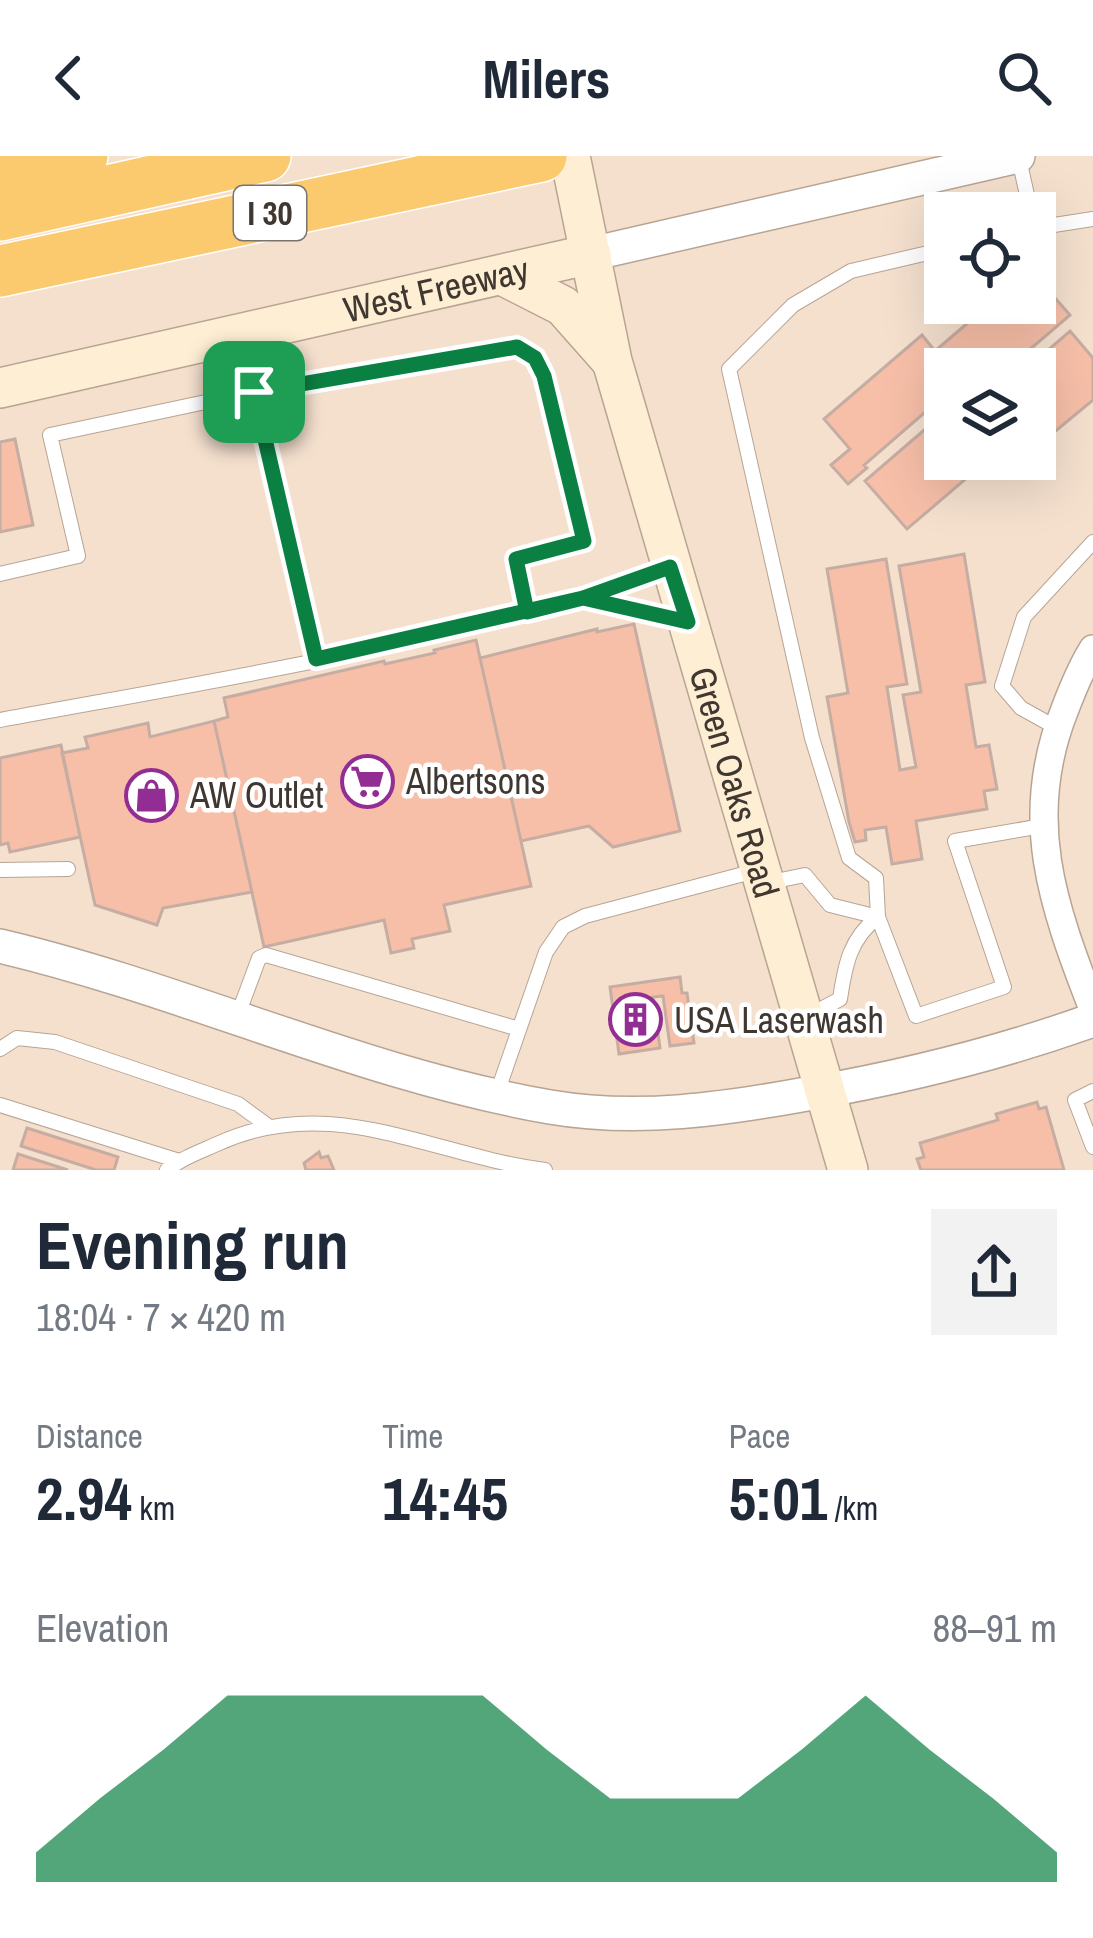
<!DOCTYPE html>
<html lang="en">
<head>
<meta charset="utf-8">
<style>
	:root { --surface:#fff; --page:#f2f2f3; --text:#1f2937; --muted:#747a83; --accent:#0b8043 }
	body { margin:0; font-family:"Archivo Narrow",sans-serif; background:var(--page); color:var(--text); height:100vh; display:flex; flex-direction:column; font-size:45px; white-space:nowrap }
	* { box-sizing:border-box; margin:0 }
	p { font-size:39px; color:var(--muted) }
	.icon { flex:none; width:66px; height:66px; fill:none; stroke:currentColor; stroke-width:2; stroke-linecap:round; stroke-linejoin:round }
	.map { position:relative; height:1014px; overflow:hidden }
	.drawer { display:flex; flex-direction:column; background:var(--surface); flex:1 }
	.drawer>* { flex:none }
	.buttons { position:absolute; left:924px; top:36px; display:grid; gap:24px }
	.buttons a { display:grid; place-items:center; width:132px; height:132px; border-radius:0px; background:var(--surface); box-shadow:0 12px 48px #0002; font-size:60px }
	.pin { position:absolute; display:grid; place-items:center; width:102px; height:102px; color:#fff; margin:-51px; border-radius:24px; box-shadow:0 6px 18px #0006 }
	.round { display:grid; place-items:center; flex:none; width:126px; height:126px; border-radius:0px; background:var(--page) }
	.overview { display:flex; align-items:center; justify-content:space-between; height:204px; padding:0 36px }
	h1 { font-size:66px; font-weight:700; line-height:90px }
	.metrics { display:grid; grid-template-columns:repeat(3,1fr); gap:18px; height:204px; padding:12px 36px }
	.metrics div { display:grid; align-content:center }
	.metrics b { font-size:60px; font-weight:700 }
	.metrics small { font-size:33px; font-weight:400 }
	.metrics p { font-size:33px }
	.chart { height:336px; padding:24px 36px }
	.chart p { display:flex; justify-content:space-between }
	.chart svg { width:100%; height:216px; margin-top:12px; fill:var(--accent); opacity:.7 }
	header { display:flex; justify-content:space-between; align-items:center; height:156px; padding:0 36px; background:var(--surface); font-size:54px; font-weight:700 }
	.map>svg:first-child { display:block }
	.building { fill:#f7bfa8; stroke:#c6ada3; stroke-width:3 }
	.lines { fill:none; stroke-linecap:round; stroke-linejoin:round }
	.service-casing { stroke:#b8a494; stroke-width:16 }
	.minor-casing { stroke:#b8a494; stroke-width:30 }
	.tertiary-casing { stroke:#b8a494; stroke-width:36 }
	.secondary-casing { stroke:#b8a494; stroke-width:42 }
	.motorway-casing { stroke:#fff; stroke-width:54 }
	.service { stroke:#fff; stroke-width:14 }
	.minor { stroke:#fff; stroke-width:27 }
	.tertiary { stroke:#fff; stroke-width:33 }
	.secondary { stroke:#feefd4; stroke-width:39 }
	.motorway { stroke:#fbca6e; stroke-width:51 }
	.route-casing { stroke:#fff; stroke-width:24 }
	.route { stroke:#0b8043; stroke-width:15 }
	.labels { text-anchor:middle; stroke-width:9; stroke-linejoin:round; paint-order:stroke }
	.shield { fill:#fff; stroke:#79736e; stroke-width:3 }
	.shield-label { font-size:33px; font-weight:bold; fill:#3f3730 }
	.street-label { font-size:36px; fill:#3f3730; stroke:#fff }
	.poi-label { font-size:36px; fill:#3f3730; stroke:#fff; text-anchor:start }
</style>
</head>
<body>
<header><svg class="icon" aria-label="back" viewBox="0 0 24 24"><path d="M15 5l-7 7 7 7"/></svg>Milers<svg class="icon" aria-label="search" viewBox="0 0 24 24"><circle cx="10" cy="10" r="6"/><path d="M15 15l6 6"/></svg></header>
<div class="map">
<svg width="1093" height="1014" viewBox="0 0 1093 1014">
	<rect width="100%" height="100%" fill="#f5e0ce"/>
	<path class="building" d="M1035,119L1070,159L1007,213H945V239L864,309L867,312L848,328L831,309L850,293L824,263L922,179L935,195L991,147H1035Z
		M1070,175L1093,202V244L1035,292V213H1026Z
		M945,256V303H989L907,373L865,325Z
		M15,283L33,369L0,376V286Z
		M964,398L985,526L966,529L976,591L989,589L997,633L984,635L987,653L916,665L922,703L892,708L886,671L865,674L866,684L855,686L849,666L827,541L848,537L827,413L886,403L907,528L887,531L900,614L916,611L903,539L921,536L899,410Z
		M634,468L680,675L613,691L589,670L521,685L480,502L597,473V476Z
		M476,484L531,730L444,749L450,775L412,783L414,792L391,797L384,764L264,791L214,565L228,561L224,542L384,505L385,508L435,497L434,494Z
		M214,565L252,736L163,752L157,769L95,749L62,597L88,592L85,581L148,567L150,581Z
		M61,589L80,681L10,696L8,687L0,689V602Z
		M680,821L682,837H687L694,887L670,890L663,840L653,841L660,892L619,898L610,831Z
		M1037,946L1039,953L1046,951L1064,1014H921L917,1003L924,1001L920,987L998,964L996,958Z
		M27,972L118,1001L114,1014H96L21,990Z
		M319,996L321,1002L328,1000L334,1014H306L304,1007Z
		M18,998L68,1014H13Z"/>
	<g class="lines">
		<defs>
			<path id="service" d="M1019,3L1031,57
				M1035,72L1093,63
				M945,93L851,115L793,149L729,213L812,582L849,702L876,722L878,761L916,860L1004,831L955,685L1042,670
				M0,418L78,400L50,279L253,236L242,183
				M583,442L683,465
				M317,503L253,236L517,191L535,202L544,220L584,385L516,403L527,456
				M0,564C222,523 454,487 667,412
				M1057,572L1021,552L1002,530L1024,461L1093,386
				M0,714L68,713
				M766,727L805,719L830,749L878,761C850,782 845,809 840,843L808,860
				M236,864L259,802L266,799L519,873
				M0,893L17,882L55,886L238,948L268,970
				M1093,935L1075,944L1093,991
				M496,940L546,796L563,771L585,760L755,715
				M0,949L179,1005
				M167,1014C182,1002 199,996 217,988C332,935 429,999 545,1014"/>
			<path id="minor" d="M1093,493C1081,512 1073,532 1065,553C1021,662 1053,750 1093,853"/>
			<path id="tertiary" d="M591,98L1018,0
				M0,790C186,834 361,918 550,951C638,966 725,953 812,937C908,920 1001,897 1093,864"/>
			<g id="secondary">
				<path id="s1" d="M570,0L612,205L848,1014"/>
				<path d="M502,119L563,150L609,202"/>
				<path id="s2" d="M0,232L591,98"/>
			</g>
			<path id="motorway" d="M0,27L82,0
				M0,59L265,0
				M0,115L541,0"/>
		</defs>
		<use href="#service" class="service-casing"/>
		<use href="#minor" class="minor-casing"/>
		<use href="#tertiary" class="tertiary-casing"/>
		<use href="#secondary" class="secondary-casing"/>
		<use href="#motorway" class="motorway-casing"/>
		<use href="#service" class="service"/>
		<use href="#minor" class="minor"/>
		<use href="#tertiary" class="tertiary"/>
		<use href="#secondary" class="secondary"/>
		<use href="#motorway" class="motorway"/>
	</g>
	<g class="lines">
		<defs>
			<path id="route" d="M254,236L316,503L583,442L688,466L670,411L583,442L527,456L516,403L584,385L544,220L535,202L517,191L254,236"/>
		</defs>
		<use href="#route" class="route-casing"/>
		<use href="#route" class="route"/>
	</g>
	<defs>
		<symbol id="supermarket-ring" viewBox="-11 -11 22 22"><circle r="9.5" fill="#fff" stroke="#922d93" stroke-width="1.5"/><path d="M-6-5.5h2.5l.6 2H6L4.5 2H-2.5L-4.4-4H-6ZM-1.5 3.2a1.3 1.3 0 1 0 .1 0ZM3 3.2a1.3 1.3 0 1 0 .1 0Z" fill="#922d93"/></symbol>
		<symbol id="shop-ring" viewBox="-11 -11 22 22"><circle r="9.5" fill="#fff" stroke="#922d93" stroke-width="1.5"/><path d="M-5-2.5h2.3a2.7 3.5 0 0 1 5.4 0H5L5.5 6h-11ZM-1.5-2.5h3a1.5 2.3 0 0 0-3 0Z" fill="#922d93"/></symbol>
		<symbol id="building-ring" viewBox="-11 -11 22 22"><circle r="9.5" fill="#fff" stroke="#922d93" stroke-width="1.5"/><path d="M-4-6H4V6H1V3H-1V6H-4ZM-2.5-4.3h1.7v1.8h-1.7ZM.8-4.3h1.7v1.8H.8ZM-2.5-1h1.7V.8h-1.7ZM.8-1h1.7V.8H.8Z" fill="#922d93"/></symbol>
	</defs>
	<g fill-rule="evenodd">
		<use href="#supermarket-ring" x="338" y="596" width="59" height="59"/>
		<use href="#shop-ring" x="122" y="610" width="59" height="59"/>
		<use href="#building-ring" x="606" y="834" width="59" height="59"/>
	</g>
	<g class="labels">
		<rect class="shield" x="234" y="30" width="72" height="54" rx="9"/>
		<g class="shield-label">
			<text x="270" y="69">I 30</text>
		</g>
		<g class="street-label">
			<text dy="13" stroke="none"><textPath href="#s2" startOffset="447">West Freeway</textPath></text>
			<text dy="13" stroke="none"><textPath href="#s1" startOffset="648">Green Oaks Road</textPath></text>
		</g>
		<g class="poi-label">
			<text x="406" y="638">Albertsons</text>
			<text x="190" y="652">AW Outlet</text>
			<text x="674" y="877">USA Laserwash</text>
		</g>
	</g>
</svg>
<div class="buttons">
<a><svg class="icon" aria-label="locate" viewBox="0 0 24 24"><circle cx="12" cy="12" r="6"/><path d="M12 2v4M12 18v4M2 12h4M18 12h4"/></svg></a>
<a><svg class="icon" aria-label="layers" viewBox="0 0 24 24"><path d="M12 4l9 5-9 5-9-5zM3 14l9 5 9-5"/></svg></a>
</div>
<div class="pin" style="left:254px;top:236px;background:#1e9e55"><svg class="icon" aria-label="arrive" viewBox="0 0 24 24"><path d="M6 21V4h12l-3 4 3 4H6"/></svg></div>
</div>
<section class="drawer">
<div class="overview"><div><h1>Evening run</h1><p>18:04 · 7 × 420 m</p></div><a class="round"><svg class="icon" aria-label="share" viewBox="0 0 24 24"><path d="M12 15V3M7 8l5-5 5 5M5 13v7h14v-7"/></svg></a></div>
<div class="metrics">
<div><p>Distance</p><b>2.94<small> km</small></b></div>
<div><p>Time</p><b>14:45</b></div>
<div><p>Pace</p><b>5:01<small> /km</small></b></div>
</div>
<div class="chart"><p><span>Elevation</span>88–91 m</p>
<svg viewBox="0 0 160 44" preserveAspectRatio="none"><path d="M0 44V38L10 27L20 17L30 6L40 6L50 6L60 6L70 6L80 17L90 27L100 27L110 27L120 17L130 6L140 17L150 27L160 38V44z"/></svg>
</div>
</section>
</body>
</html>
